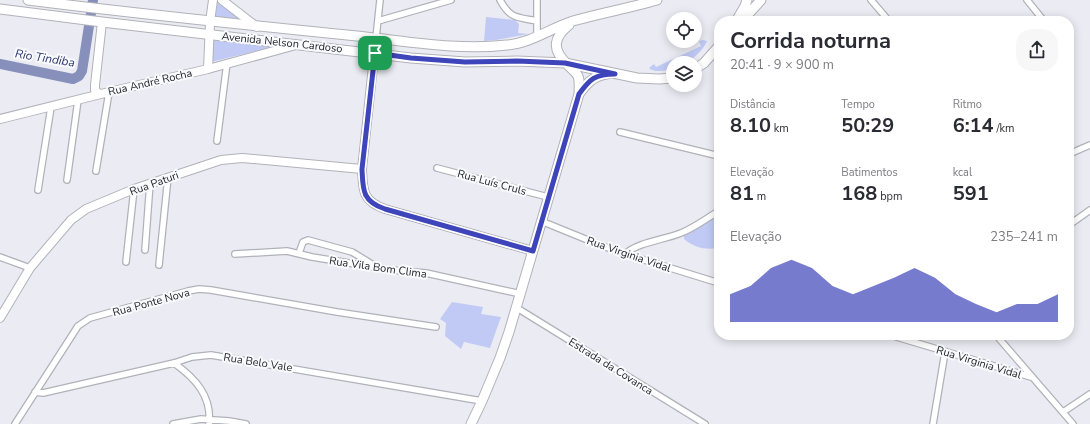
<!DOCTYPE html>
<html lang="pt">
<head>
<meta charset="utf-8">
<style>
	:root { --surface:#fff; --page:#f7f7f7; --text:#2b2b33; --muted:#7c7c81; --accent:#3e44b9 }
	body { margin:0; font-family:"Nunito Sans",sans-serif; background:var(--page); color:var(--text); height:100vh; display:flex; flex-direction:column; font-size:15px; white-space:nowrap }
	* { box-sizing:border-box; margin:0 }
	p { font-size:13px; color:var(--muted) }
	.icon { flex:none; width:22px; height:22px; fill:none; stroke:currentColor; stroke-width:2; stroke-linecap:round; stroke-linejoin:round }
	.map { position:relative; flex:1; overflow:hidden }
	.sheet { position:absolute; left:714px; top:16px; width:360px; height:324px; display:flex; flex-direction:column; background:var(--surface); border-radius:16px; box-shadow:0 2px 10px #0003 }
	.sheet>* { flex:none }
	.buttons { position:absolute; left:666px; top:12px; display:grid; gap:8px }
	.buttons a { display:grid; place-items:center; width:36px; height:36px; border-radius:50%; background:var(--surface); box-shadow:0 2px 10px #0003; font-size:20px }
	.pin { position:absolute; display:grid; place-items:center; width:34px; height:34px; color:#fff; margin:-17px; border-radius:8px; box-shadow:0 2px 6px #0006 }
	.round { display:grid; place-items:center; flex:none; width:42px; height:42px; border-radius:16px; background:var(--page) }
	.head { display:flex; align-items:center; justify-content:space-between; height:68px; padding:0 16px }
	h1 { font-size:22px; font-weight:700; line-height:30px }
	.stats { display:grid; grid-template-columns:repeat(3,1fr); gap:6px; height:68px; padding:4px 16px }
	.stats div { display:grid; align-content:center }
	.stats b { font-size:20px; font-weight:700 }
	.stats small { font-size:11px; font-weight:400 }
	.stats p { font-size:11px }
	.chart { height:112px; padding:8px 16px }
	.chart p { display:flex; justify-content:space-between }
	.chart svg { width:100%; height:72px; margin-top:4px; fill:var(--accent); opacity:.7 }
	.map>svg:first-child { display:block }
	.green { fill:#c0caf5 }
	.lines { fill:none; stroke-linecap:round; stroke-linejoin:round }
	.river { stroke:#8690bb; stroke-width:10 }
	.street-casing { stroke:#b1b2b9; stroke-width:8 }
	.secondary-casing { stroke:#b1b2b9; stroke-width:10 }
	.primary-casing { stroke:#b1b2b9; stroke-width:11 }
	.street { stroke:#fff; stroke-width:5.5 }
	.secondary { stroke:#fff; stroke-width:8 }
	.primary { stroke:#fff; stroke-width:9 }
	.route-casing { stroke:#fff; stroke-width:8 }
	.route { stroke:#3e44b9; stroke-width:5 }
	.labels { text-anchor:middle; stroke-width:4; stroke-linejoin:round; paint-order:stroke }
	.street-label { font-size:11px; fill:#262629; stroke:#f9fafe }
	.water-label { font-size:12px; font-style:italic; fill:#2e366d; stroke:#f9fafe }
</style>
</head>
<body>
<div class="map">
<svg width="1090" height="424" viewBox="0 0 1090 424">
	<rect width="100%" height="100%" fill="#ebecf3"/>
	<path class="green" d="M218,0H220L251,24L215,19Z
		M486,17L515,20L519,24L518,33L528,34L496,40L484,41Z
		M212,38L276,46L211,62Z
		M703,40L707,41C704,49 694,59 686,62C682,64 677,63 673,63V68C666,71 654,73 649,68L654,64L656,67L701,46L699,41Z
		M719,213V248C705,250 695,248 684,239V235Z
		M452,302L483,307L481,314L501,317L490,348L464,342L461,349L445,336L446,323L440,319Z"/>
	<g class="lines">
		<path class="river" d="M0,64L73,79L79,76L82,71L93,0"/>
		<defs>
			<path id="street" d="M500,0C510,19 517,17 537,21
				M871,0L889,21
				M1027,0L1044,21
				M378,21L451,0
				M537,37V0
				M376,38L380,0
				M620,132L719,156
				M217,141L227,63
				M1069,154L1090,145
				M437,168L548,197
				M96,171L109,92
				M67,180L78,100
				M38,190L51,107
				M541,221L600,245L625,254L719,283
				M1069,225L1090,210
				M145,250L150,183
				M299,253L303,242L308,240L352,252L375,266
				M235,254L287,251L312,257L392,270L426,273L521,294
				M625,254C638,242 664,240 681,233C694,228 707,218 719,211
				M0,257L30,268
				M126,262L134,189
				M159,265L168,177
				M517,308L705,424
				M890,335L1031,377
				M996,335L1073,424
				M174,363C195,378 212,396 209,424
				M35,392L43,393L174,363L192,357L211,355L482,401
				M1063,412L1090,394
				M15,424L78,326L90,318L188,291L199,289L211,290L337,312L436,327
				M173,424L201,419L229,421L246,424
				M933,424L945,352"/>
			<path id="secondary" d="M222,0L257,27
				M376,38L362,169C363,190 362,201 385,209L533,251
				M208,69L210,22L213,0
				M99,94L95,90V85L102,22
				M0,119L109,92L208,69L296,45
				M0,318L30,268L71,220L86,209L134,189L221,160L242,158L362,169"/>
			<path id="primary" d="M28,0C138,14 247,25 357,36C407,41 457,51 507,45C531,43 551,28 573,21C601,13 630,8 657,0
				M0,9L102,22L411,58L465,62L517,61L565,63L637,78L659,79L673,78
				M737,20L745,6L747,0
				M742,21L761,0
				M695,69L704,63L719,46
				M579,94C587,83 593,76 607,74
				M471,424L482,401L500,358L509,332L579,94C579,88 580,81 578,76C575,71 570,68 567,64C551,49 554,37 569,25"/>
		</defs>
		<use href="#street" class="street-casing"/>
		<use href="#secondary" class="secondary-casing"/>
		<use href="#primary" class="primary-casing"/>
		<use href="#street" class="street"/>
		<use href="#secondary" class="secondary"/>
		<use href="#primary" class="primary"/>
	</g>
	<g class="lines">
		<defs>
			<path id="route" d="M375,53L411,58L465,62L517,61L565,63L615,74C595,74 590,79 579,94L533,251L385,209C362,201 363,190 362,169Z"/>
		</defs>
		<use href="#route" class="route-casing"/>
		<use href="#route" class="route"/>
	</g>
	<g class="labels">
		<g class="street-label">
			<text transform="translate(282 42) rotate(6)" y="4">Avenida Nelson Cardoso</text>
			<text transform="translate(150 82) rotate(-13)" y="4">Rua André Rocha</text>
			<text transform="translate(492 182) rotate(15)" y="4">Rua Luís Cruls</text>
			<text transform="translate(154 183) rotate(-20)" y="4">Rua Paturi</text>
			<text transform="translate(629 254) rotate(19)" y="4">Rua Virginia Vidal</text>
			<text transform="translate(378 267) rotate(8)" y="4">Rua Vila Bom Clima</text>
			<text transform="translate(151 302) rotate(-15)" y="4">Rua Ponte Nova</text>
			<text transform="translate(258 362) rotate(9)" y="4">Rua Belo Vale</text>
			<text transform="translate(979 362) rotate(17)" y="4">Rua Virginia Vidal</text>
			<text transform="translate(611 366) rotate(32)" y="4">Estrada da Covanca</text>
		</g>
		<g class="water-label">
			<text transform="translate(45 58) rotate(9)" y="4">Rio Tindiba</text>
		</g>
	</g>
</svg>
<div class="buttons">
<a><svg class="icon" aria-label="locate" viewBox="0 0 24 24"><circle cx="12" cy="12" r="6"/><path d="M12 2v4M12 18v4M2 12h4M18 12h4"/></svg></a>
<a><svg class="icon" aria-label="layers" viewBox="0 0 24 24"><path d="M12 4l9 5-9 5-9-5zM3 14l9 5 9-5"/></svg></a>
</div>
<div class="pin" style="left:375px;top:53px;background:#1e9e55"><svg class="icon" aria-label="arrive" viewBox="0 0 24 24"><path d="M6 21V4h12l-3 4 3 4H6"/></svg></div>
<section class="sheet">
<div class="head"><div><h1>Corrida noturna</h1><p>20:41 · 9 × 900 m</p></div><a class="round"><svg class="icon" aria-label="share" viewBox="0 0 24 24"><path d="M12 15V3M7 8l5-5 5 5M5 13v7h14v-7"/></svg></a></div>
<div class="stats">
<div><p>Distância</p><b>8.10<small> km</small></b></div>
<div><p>Tempo</p><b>50:29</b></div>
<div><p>Ritmo</p><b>6:14<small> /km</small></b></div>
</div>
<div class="stats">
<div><p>Elevação</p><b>81<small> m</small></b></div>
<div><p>Batimentos</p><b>168<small> bpm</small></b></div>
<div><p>kcal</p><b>591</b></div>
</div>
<div class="chart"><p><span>Elevação</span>235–241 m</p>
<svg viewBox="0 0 160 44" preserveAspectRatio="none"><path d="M0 44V27L10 22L20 11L30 6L40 11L50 22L60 27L70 22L80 17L90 11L100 17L110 27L120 33L130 38L140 33L150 33L160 27V44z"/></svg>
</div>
</section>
</div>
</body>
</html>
